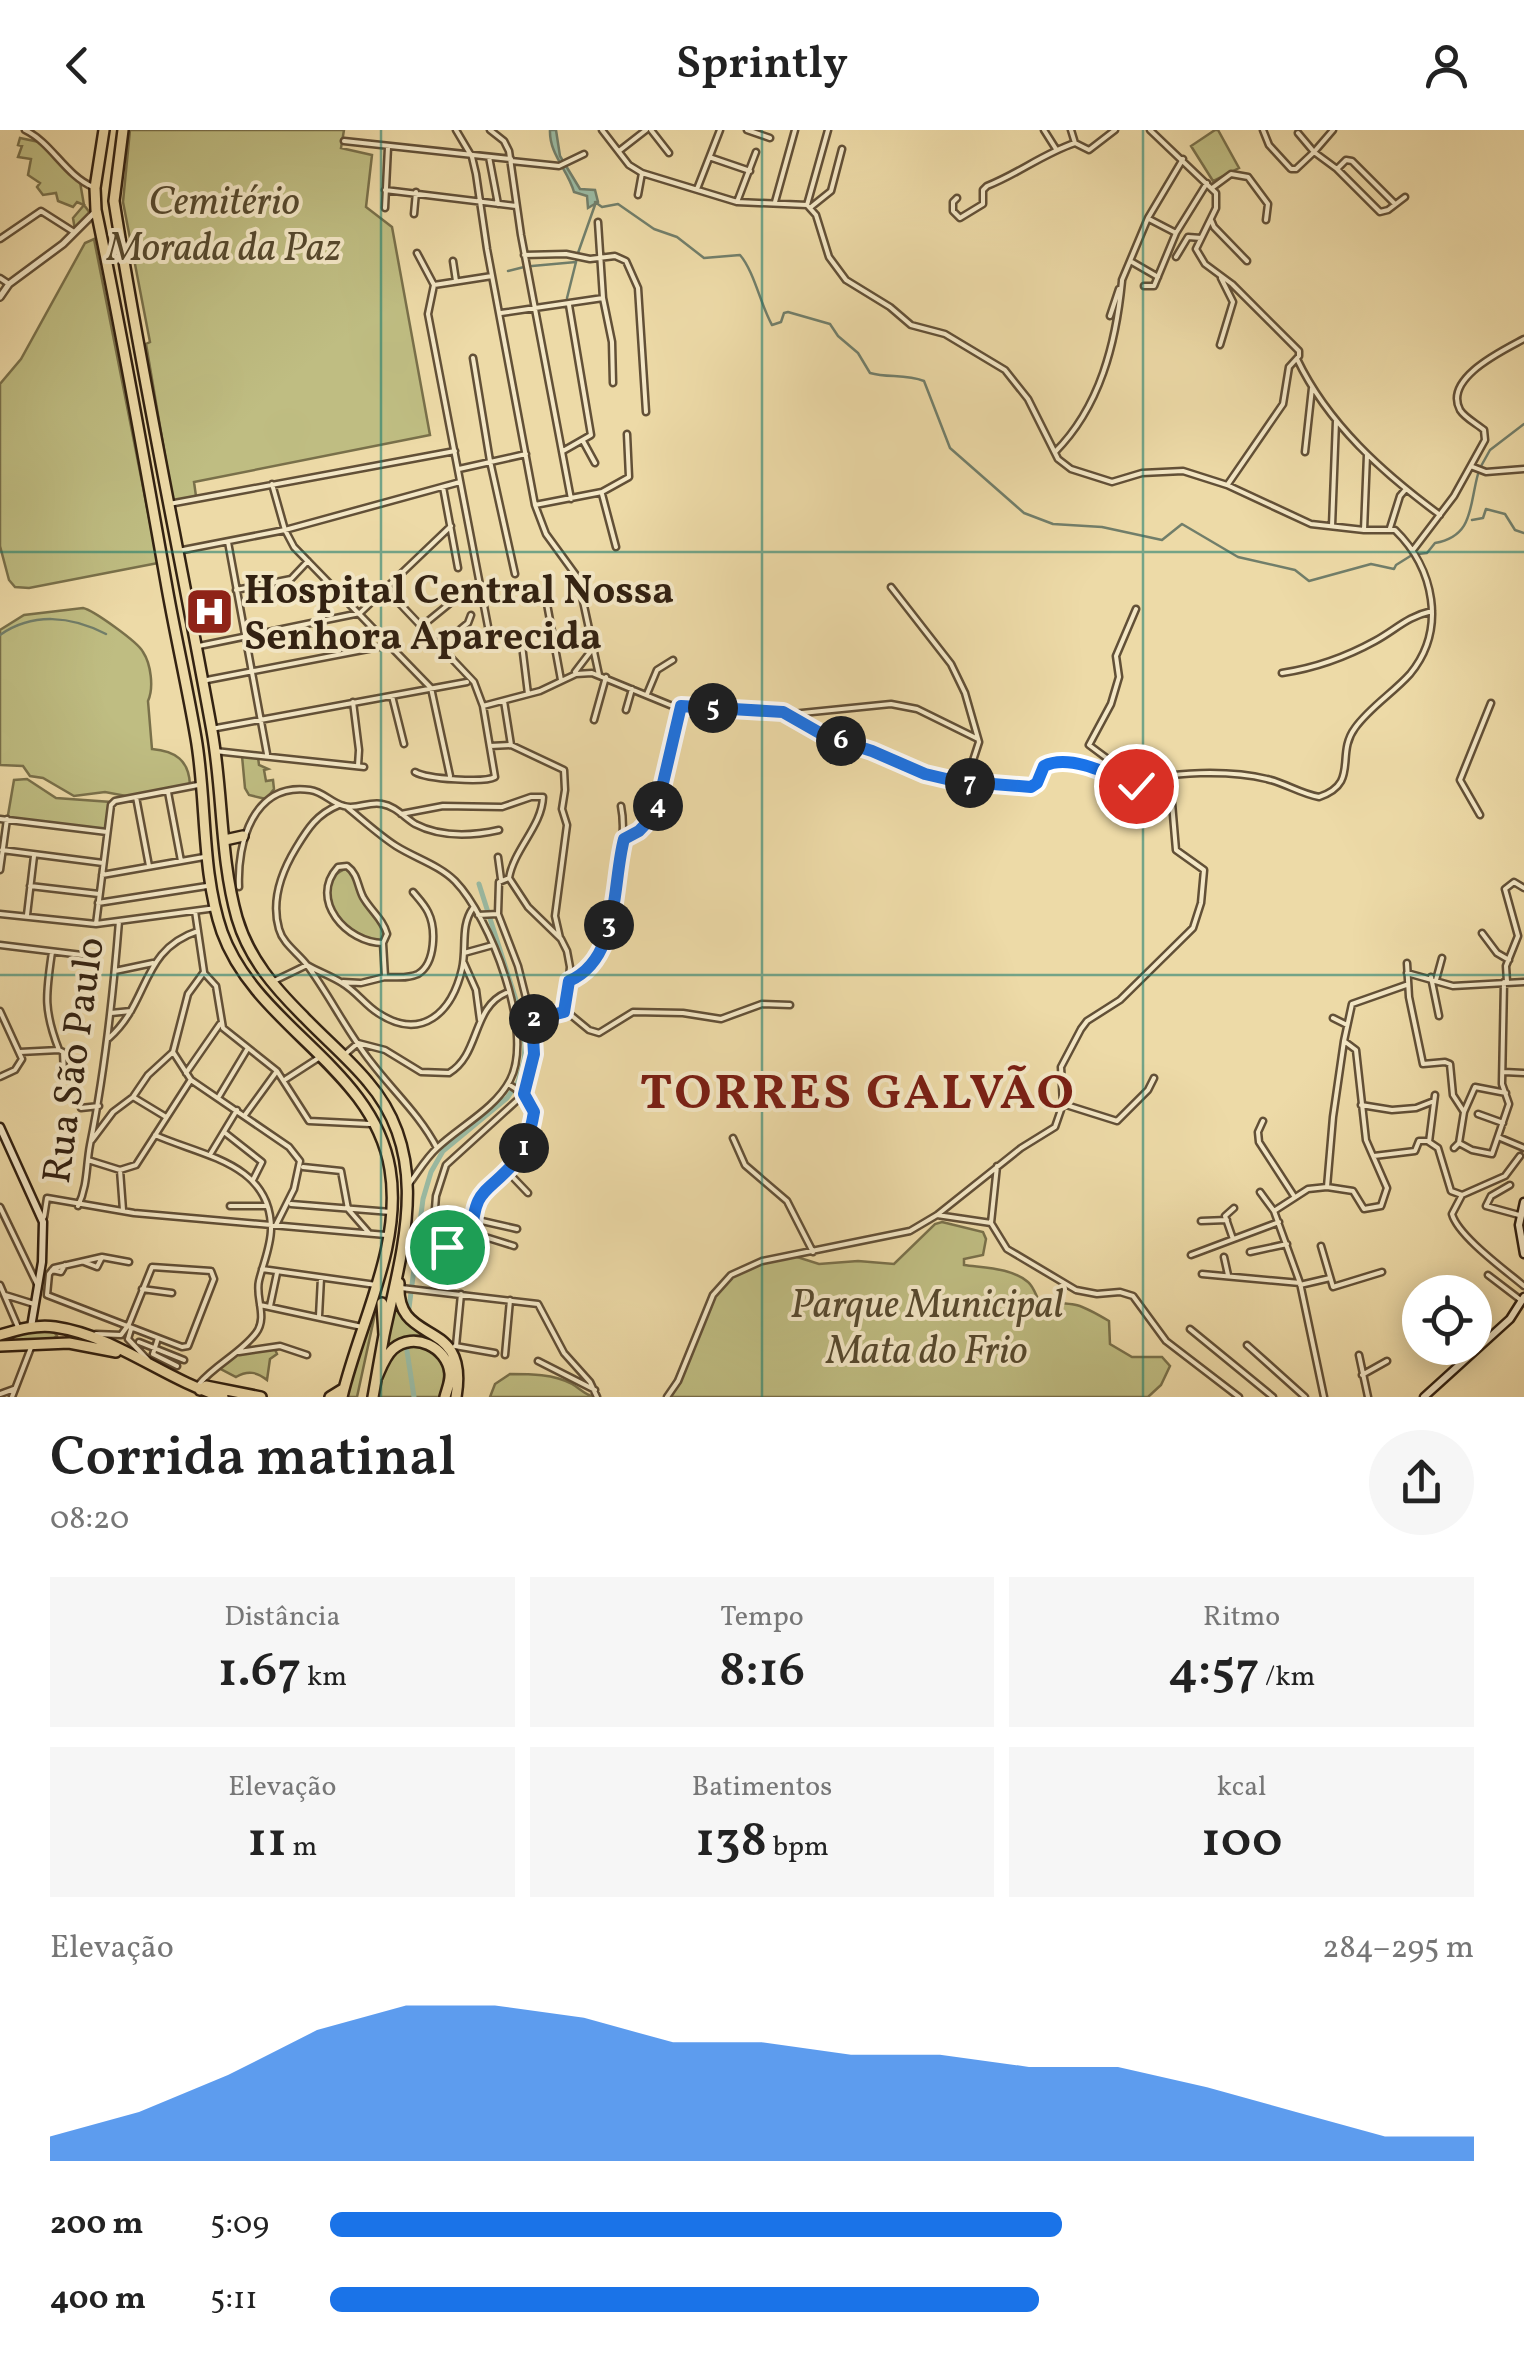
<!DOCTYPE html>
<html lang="pt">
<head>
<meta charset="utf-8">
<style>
	:root { --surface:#fff; --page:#f6f6f6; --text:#222; --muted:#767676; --accent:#1a73e8 }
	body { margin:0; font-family:Vollkorn,serif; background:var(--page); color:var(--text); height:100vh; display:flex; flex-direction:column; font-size:38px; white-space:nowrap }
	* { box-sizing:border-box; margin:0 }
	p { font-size:32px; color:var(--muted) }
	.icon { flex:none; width:55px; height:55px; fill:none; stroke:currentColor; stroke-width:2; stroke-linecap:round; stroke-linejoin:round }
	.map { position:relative; height:1267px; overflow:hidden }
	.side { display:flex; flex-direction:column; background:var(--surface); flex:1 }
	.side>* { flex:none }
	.buttons { position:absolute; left:1402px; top:1145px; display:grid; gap:20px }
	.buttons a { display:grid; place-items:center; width:90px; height:90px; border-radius:50%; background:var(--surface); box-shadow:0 5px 25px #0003; font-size:50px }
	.pin { position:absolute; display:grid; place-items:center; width:85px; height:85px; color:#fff; margin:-42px; border:5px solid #fff; border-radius:50%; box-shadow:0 2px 10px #0007 }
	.km { position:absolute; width:50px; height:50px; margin:-25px; border-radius:50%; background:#222; color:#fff; font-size:28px; line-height:50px; text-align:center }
	.round { display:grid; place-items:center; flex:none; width:105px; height:105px; border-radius:52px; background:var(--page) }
	.headline { display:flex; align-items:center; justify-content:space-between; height:170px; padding:0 50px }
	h1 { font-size:55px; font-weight:600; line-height:75px }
	.metrics { display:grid; grid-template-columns:repeat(3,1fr); gap:15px; height:170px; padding:10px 50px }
	.metrics div { display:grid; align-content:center; border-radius:0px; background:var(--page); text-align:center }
	.metrics b { font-size:50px; font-weight:600 }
	.metrics small { font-size:28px; font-weight:400 }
	.metrics p { font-size:28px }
	.chart { height:280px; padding:20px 50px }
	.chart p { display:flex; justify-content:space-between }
	.chart svg { width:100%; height:180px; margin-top:10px; fill:var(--accent); opacity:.7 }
	ul { padding:0 50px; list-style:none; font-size:32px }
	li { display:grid; grid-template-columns:160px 120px 1fr; align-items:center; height:75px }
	li i { height:25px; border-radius:12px; background:var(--accent) }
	header { display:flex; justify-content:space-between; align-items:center; height:130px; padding:0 50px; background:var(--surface); font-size:45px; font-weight:600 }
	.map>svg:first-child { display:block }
	.green { fill:#bfbd82; stroke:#79704a; stroke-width:2.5 }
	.water { fill:#9abba4; stroke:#717e6a; stroke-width:2.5 }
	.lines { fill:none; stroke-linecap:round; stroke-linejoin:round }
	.stream { stroke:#717e6a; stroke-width:2.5 }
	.canal { stroke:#9abba4; stroke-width:5 }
	.minor-casing { stroke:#625037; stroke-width:9 }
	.tertiary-casing { stroke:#625037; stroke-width:10 }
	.secondary-casing { stroke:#332212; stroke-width:11 }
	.trunk-casing { stroke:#332212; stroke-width:14 }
	.minor { stroke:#f3e7c6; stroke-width:4 }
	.tertiary { stroke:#f3e7c6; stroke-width:5 }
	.secondary { stroke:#f3e7c6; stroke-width:6 }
	.trunk { stroke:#eddaa7; stroke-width:9 }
	.route-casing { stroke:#fff; stroke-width:20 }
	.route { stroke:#1a73e8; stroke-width:12 }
	.grid { fill:none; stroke:#0f766e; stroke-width:2.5; stroke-opacity:0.55 }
	.labels { text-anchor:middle; stroke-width:8; stroke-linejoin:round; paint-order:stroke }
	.park-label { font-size:40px; font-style:italic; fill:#56492e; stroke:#f3e7c6 }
	.poi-label { font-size:40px; font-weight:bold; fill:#332212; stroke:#f3e7c6; text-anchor:start }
	.street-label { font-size:40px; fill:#332212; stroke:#f3e7c6 }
	.district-label { font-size:50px; font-weight:bold; letter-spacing:2.5px; fill:#7a1f14; stroke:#f3e7c6 }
</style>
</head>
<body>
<header><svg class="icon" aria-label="back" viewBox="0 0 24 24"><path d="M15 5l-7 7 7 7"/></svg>Sprintly<svg class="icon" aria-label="person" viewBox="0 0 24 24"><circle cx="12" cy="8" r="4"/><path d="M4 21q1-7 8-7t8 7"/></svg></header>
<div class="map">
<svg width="1524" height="1267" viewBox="0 0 1524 1267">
	<rect width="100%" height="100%" fill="#eddaa7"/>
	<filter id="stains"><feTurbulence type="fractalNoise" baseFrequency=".002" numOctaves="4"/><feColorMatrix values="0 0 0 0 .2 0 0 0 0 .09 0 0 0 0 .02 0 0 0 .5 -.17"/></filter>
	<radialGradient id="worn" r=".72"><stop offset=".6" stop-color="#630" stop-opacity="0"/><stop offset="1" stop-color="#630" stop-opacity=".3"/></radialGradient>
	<path class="green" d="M130,0H344L341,18L372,25L366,77L392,97L430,305L194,352L196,366L173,373L146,214L150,212L123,72Z
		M1215,0H1218L1239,38L1213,51L1191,16Z
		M20,8L39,12L80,52L84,75L90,83L75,100L73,88L84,75L77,72L73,77L58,71L56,63L43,65L37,57L40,53L28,45L31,29L18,27L22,16L18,15Z
		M94,109L158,433L29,458L15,457L9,450L0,416V254L21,229L85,113Z
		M83,478C93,480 138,512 143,522C151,534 154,558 148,571L152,619C175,621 189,630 190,655L126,666L105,662L74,666L43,648L30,646L23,636L0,635V500L24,485Z
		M242,626L258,627L259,635L268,639L264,640L266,651L273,650L274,659L266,669L249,665L245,658Z
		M27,649L56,668L111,672L108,703L7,691L14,650Z
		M347,738L351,739L364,774L385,797L383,812C347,810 301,757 347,738Z
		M942,1092L983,1102L986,1109L983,1125L964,1129V1135C985,1138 1012,1138 1028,1152C1034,1157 1036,1166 1040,1173C1076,1173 1077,1172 1109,1191L1110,1214L1132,1227H1162L1170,1236L1161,1255L1148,1267H666L685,1231L709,1172L730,1147L758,1132L794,1126L819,1134L858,1131L894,1134L935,1094Z
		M396,1161C402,1197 420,1200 449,1217L453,1267H447L448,1229L417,1209L382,1224Z
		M378,1170L357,1267H345L371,1178Z
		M26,1199L53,1200L57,1206L51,1210L4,1214L3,1211Z
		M410,1214C442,1220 450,1237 440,1267H376C382,1243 386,1225 410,1214Z
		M274,1217L277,1224L270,1229L267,1250C257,1242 248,1240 236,1247L217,1237L236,1224Z
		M510,1244C530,1244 554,1244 572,1254C581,1259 583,1264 594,1267H490L495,1254Z"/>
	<path class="water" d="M550,0H556L560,26L580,59L595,60L598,72L588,78L587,66L574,62C568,40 549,24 550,0Z"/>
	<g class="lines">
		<path class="stream" d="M595,72L602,77L618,74L654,99L677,107L704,128L740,125C754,141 761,176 772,195L781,192L784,183L788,182L830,194L838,206L858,223L870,243C888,248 905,244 924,251L950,318L1024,383L1053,394L1102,397L1162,410L1182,394L1238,427L1295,440L1309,451L1371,434L1394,439L1396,435L1412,425
			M578,123L596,72
			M532,136L576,132
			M508,141L524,137
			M567,168L577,128
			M1480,338L1490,320L1524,294
			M1472,390L1483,388L1486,379L1505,384L1515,400L1524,403
			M1418,424L1427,423L1435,413C1474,406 1469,376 1478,344
			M0,505C33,482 71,486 106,504"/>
		<path class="canal" d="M409,1178L423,1069L431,1042L443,1021L507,968L518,952L524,930L525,915L516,870L479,754
			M407,1221L414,1267"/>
		<defs>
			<path id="minor" d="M25,0C52,13 65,45 93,57
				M456,0L472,27L476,44L487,119L535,375L546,404L578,448L599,545
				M490,0L504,11L509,21L521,105L571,369
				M602,0L629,35L642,43L737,72L807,75L816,85L829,127L846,150L890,177L911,195L945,204L1005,240L1028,269L1058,329L1071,339L1112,352L1142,343L1183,341L1227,355L1311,394L1364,400H1395C1434,438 1447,499 1410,544C1393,563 1370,577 1355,598C1335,625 1360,653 1319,667C1301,664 1285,653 1267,649C1235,641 1165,639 1136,656
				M651,0L669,23
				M747,0L770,8
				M1044,0L1056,19
				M1071,0L1075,13
				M1150,0L1216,63V78L1196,119L1205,134L1232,154L1299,221V226L1289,237L1283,274L1228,354
				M1263,0L1269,15L1291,39H1296L1314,22L1337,39L1380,82L1388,80L1405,67
				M1298,3L1314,22L1333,0
				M344,11L511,29
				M619,21L646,0
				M489,27L498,74
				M712,28L750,41
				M511,31L559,36L584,24
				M1337,39L1346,30L1352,31L1395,74
				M1212,58L1231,44L1248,47L1268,74L1266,90
				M697,59L720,0
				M385,60L516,76
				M638,65L642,43
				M957,68L953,72V81L960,88L983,74V60L987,56C1018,44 1044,23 1075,13L1089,20L1115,0
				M737,72L756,22
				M775,72L795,0
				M807,75L828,0
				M811,77L831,61L842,19
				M385,78L388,17
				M414,84L416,62
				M1149,89L1176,103
				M1211,90L1214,97L1247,131
				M598,92L603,168L612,212L613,253
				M0,109L41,81L74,102
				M417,123L434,155
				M524,125L566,124L590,129L615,126L626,131L638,158L646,282
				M1176,127L1188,107L1201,108
				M453,131L456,151
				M1132,132L1158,147
				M0,148L9,154
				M1122,150L1148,88L1183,29
				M434,155L428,184L490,507
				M434,155L492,146
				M1144,156H1154L1176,103L1207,53
				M501,183L603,168
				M1110,186L1119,159
				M1220,215L1233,172L1221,148
				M473,228L490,331L515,444
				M1297,229C1328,294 1383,343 1440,385
				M583,311L595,333
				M563,321L591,305L569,175
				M1055,322C1100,277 1116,213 1122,151
				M1305,322L1312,258
				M1473,337L1486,342L1524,339
				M459,339L526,324
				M272,354L285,400L294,417L431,558L450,646
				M443,357L458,438
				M602,364L616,417
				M169,374L455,321
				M535,375L602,362L629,347L627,304
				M1332,396L1336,291
				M1390,398L1400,366L1406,359
				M1364,400L1367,325
				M228,412L267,624
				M1413,420L1454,366L1485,310L1484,300C1477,294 1465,288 1460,280C1443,248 1504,220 1524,209
				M178,421L285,400L460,352
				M891,457L951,534L965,563L979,612L966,652
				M385,458L474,552L483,576L495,647C484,653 427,649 415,642
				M236,460L291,449L308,431
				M547,474L561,550
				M422,496L465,461
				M522,515L528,564
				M199,516L360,483L451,396
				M440,516L468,493L471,485
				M575,542L591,521
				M1282,543C1315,538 1346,527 1375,511C1397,499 1406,487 1432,481
				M207,550L389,515
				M647,564L657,540L673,530
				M392,566L404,614
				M504,571L511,615
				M353,572L359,620L358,636
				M483,576L540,561L576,544L592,543L670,575L792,584L831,609L872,621L939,648L1031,657L1037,653L1047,633L1092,638L1172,673L1176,720L1204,740L1201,773L1193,798L1120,870L1087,891L1081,899L1061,937L1063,974L1055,997L1021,1018L937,1085L910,1101L762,1131L731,1145L713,1165L678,1251L667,1267
				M626,580L632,559
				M792,584L891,574L917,579L978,609
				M594,590L606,547
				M211,599L467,552
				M490,616L511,615L564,640L565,660L562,679L567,695L555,786L560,808
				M215,621L364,637
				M1127,652L1116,635L1089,615L1111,574L1119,547L1116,526L1136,479
				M168,662L181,731
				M136,667L149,736
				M339,675C317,684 308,698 296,718C282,741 271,771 279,799C283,814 298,823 307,835C330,866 347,902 371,932C393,961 420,985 437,1018
				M348,678C364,691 379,705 396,716C415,728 439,735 455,751C490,787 535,903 510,950C495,979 460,996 437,1018C426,1028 418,1042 409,1054
				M401,684L443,676L502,677L531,667H543C542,696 514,719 509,748L528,777L561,809L567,821L570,837L566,880L532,890
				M1480,685L1460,650L1491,573
				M0,689L107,702
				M624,709L639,701L655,683L681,578
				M2,720L103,733
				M498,727L501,749
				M0,740L7,689
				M102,745L204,727
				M30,756L99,764
				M239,757C237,713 253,652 310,660C324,662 331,673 344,676C356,680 369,671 382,674C395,676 404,687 415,694C440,707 472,706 499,700
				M98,773L207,756
				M195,781L204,842L188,864L173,922L191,950L289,1017L300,1031L294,1059L276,1095
				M0,784L96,794L216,778
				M27,785L34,726
				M478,785L498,784
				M96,794L111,675L115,671L198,655
				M1482,803L1497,823L1509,830
				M0,815L82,825
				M52,822C46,864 43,879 59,920L63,922L64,944
				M464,823L493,815
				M464,833L476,860L480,890
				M1407,833L1409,867L1423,934L1445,932L1450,934L1453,965L1464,982
				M115,841L153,833
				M1407,843L1453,856L1524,852
				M205,844L216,856L223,898L277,941L309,991L370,994
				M385,847C395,847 408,849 418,844C436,833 436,798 428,782C424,774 418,768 413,762
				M1431,847L1439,886
				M1436,850L1442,828
				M274,851L307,835C319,842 331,846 342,853C356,861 365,875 378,883C422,912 452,882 462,839C467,818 460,796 473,778
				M569,851C609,835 612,784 617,747C620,722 626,701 621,676
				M343,852L361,853L385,847L383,813L387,804C383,789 371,781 363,767C357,755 358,744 347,736L338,737C308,770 347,813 383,813
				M1507,852L1506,836L1518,806L1505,759L1514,752L1524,758
				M0,881L22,929L15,940L0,947
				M566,881L589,900L599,903L633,882L683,883L721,889L762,874L790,875
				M111,883L131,881
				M1333,888L1347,895
				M109,908C150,872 140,820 198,801
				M1344,911L1352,874L1406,855
				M20,922L59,920
				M343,926L358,913L385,920L421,942L449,943C480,925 472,877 506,863
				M1504,942L1524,943
				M186,943L220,894
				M286,949L320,927
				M133,967L166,987
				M218,968L248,918
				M1063,974L1117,991L1148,960L1154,948
				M1361,975L1392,980L1416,978L1434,971
				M81,978L99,976
				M1478,984L1503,993
				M245,985L277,941
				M1263,991L1258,1002L1259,1012L1294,1066
				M224,1002L262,1032L253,1050
				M155,1005C202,1026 271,1033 271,1099C271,1116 263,1134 259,1151C255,1168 268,1187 256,1203C241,1223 216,1234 199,1254
				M1498,1007L1524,1018
				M733,1008L745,1035L787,1071L813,1122
				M92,1010L113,982L133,967L148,945L173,922
				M1429,1012L1438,1018L1451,1061L1462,1065
				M1429,1012L1435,965
				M1459,1013L1472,1020L1492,1024L1509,974L1502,954L1504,852
				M1454,1018L1459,1013L1464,982L1475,957L1506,963
				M211,1023L237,980
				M1374,1026L1415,1021L1419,1011H1427
				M1520,1026L1505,1046L1462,1065L1452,1084C1458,1106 1505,1140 1524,1156
				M88,1030L120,1040L136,1035L190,951
				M997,1036L991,1093L1007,1119L1076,1160L1097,1164L1120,1162L1133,1166L1166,1211L1239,1267
				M303,1037L341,1041L348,1079L369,1103
				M120,1040L123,1080
				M506,1040L528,1063
				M1510,1055L1491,1066L1486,1076L1519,1085
				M1260,1062L1274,1081
				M291,1074L391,1082
				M78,1076C88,1055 86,1036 90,1015C105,941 113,867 119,791
				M230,1076H267
				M0,1077L37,1154
				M937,1085L991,1093
				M44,1087L47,1068L134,1083L386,1105
				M473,1089L517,1099
				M1201,1091L1227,1090
				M472,1106C473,1093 473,1078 479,1067C487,1052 503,1046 514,1034C538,1007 542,973 508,954
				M1233,1109L1225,1086L1234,1078
				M405,1110L447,1117L482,1106L514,1116
				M432,1116L436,1066L446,1035L524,964L533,939L534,900L518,836L498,784L499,752L509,748
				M1321,1116L1333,1157L1382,1142
				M1250,1122L1287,1114
				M1191,1125L1279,1092
				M1224,1127L1228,1145
				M84,1132L97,1137L102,1127
				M262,1139L376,1155
				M52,1140L61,1142L65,1135
				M1202,1144L1300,1153
				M1488,1145L1522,1171
				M0,1155L18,1197
				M1300,1155L1330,1148
				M401,1158L538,1174L564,1223L590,1252L597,1267
				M142,1159L172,1163
				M5,1165L34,1174
				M260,1175L362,1197
				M270,1176L277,1143
				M319,1186L321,1148
				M131,1199L128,1209L148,1230
				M1190,1199L1273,1267
				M96,1204L121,1205L129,1194L152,1137L211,1141L214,1149L188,1216L182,1217L47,1165L49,1144L54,1138L102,1127L129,1132
				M158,1208L153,1224L177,1236
				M139,1212L184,1230
				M1247,1215L1305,1267
				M455,1216L495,1223
				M456,1216L461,1164
				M239,1222L280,1216L307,1225
				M505,1225L510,1170
				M1359,1225L1368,1267
				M538,1231L595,1260
				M1362,1245L1387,1231
				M0,1264L14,1259
				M12,1267L32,1215
				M1324,1267L1300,1153L1274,1081L1308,1059L1327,1057L1333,987L1344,911L1356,920L1366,1010L1387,1058L1381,1076L1364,1079L1353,1061L1327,1057"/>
			<path id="tertiary" d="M0,167L9,154L63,114L94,83"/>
			<path id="secondary" d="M0,997L43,1092L42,1132L31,1197
				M1524,1072L1519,1095L1524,1124
				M1424,1267L1510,1189L1524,1167"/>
			<path id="trunk" d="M104,0L95,58L96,80C122,203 144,328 166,452C175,504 187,555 196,608C207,671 201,741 222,802C256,897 373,937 390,1039C403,1116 359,1194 342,1267
				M123,0L114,71C142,249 180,424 212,601C223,662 220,728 237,788C249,829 275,858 304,887C325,909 349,929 368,952C433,1027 402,1120 384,1205
				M225,710L243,706
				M399,1153C395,1219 470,1184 456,1267
				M0,1205C17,1200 37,1194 55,1197C116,1206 165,1250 223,1267
				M0,1216L69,1213L116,1222
				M377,1247C381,1238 385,1226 393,1219C414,1201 447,1217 450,1243C451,1251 447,1259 445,1267
				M200,1260L206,1256L261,1267
				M330,1267L343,1259
				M373,1267L384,1205L382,1173"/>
		</defs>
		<use href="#minor" class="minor-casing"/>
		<use href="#tertiary" class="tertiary-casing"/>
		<use href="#secondary" class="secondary-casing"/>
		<use href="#trunk" class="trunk-casing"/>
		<use href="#minor" class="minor"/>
		<use href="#tertiary" class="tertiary"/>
		<use href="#secondary" class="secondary"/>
		<use href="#trunk" class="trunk"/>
	</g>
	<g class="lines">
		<defs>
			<path id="route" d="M447,1117L463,1113L472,1106C474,1057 486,1065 514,1033C526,1019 531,1000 534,982L524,964L534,924L532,890L564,882L569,851C620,829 612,754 624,709L639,701L656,683L681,576L783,582L825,606L872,621L925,644L955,651L1031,657L1037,653L1044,636C1070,623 1111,645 1136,656"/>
		</defs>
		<use href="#route" class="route-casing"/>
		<use href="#route" class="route"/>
	</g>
	<path class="grid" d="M381,0V1267M762,0V1267M1143,0V1267M0,422H1524M0,845H1524"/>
	<defs>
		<symbol id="hospital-square" viewBox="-11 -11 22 22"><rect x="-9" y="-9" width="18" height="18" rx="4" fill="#8f2418" stroke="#f3e7c6"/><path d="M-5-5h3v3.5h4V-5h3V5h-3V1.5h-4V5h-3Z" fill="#fff"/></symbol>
	</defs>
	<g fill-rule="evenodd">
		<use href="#hospital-square" x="182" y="454" width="55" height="55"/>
	</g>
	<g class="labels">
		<g class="park-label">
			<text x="224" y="84">Cemitério<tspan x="224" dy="46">Morada da Paz</tspan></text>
			<text x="927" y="1187">Parque Municipal<tspan x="927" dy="46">Mata do Frio</tspan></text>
		</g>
		<g class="poi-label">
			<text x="244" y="473">Hospital Central Nossa<tspan x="244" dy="46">Senhora Aparecida</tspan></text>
		</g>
		<g class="street-label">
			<text transform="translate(72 930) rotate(-82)" y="14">Rua São Paulo</text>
		</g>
		<g class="district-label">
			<text x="858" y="978">TORRES GALVÃO</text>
		</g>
	</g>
	<rect width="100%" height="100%" filter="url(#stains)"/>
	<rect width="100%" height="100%" fill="url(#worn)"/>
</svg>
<div class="buttons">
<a><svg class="icon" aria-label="locate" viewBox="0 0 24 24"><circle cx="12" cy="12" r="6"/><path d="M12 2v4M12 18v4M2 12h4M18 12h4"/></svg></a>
</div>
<div class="pin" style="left:447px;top:1117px;background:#1e9e55"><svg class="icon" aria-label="arrive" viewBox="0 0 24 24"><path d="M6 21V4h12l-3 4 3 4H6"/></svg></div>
<div class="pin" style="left:1136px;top:656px;background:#d93025"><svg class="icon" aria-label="check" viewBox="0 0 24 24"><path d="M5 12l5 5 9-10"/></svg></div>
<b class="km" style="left:524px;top:1018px">1</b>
<b class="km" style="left:534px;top:889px">2</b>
<b class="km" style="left:609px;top:795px">3</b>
<b class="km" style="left:658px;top:676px">4</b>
<b class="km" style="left:713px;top:578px">5</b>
<b class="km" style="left:841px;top:611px">6</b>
<b class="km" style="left:970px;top:653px">7</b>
</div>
<section class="side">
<div class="headline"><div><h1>Corrida matinal</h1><p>08:20</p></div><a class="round"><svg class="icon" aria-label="share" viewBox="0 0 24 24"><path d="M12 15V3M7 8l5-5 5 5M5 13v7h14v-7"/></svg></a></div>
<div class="metrics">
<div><p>Distância</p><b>1.67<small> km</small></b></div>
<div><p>Tempo</p><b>8:16</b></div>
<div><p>Ritmo</p><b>4:57<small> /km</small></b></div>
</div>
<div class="metrics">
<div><p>Elevação</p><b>11<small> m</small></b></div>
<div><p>Batimentos</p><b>138<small> bpm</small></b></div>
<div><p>kcal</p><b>100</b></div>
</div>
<div class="chart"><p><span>Elevação</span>284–295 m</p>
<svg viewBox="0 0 160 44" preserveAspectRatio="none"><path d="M0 44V38L10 32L20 23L30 12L40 6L50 6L60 9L70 15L80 15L90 18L100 18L110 21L120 21L130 26L140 32L150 38L160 38V44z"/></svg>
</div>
<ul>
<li><b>200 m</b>5:09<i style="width:64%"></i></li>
<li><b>400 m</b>5:11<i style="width:62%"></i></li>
</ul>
</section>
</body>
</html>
